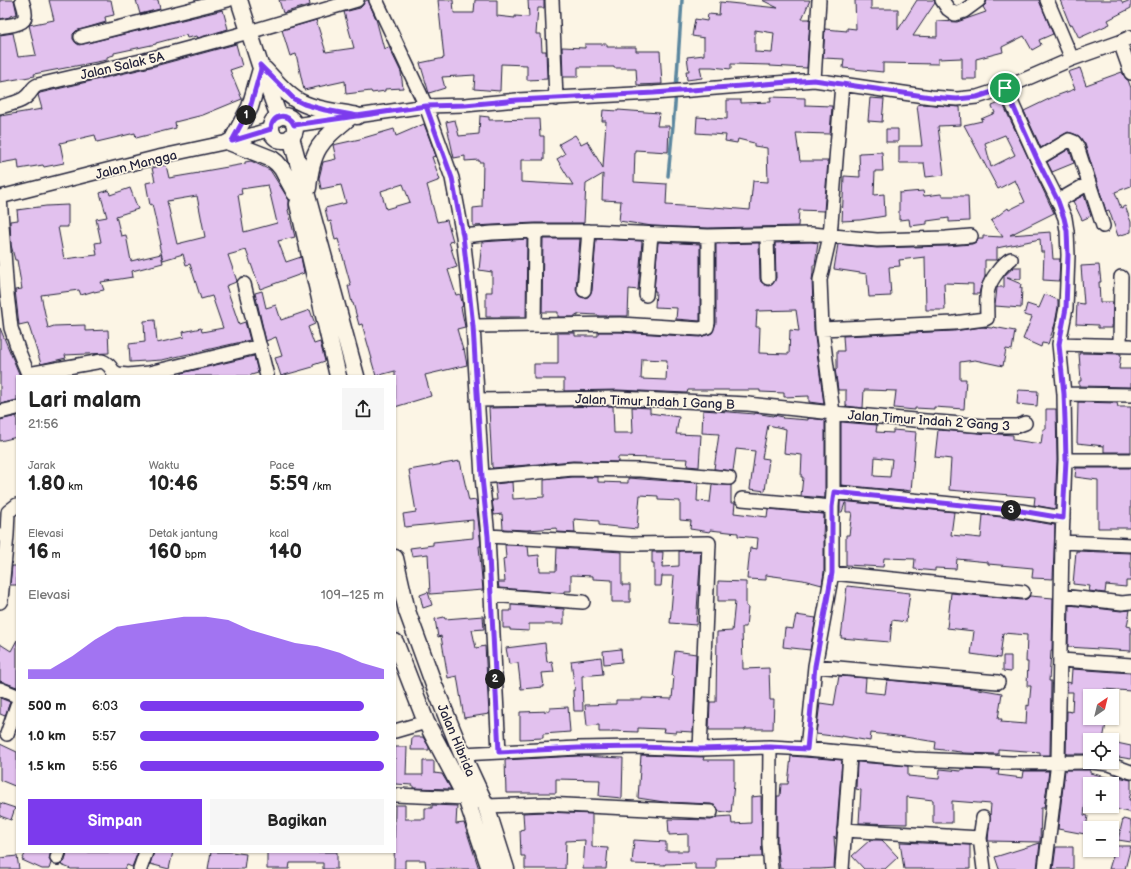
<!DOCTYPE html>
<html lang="id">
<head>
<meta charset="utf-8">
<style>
	:root { --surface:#fff; --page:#f6f6f6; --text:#222; --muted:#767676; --accent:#7c3aed }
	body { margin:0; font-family:"Balsamiq Sans",sans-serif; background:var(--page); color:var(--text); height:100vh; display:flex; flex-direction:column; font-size:15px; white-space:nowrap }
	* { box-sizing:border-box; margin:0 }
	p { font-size:13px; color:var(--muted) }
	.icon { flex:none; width:22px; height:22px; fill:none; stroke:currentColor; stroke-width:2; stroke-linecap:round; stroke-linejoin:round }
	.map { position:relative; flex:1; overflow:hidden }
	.side { position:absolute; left:16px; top:375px; width:380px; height:478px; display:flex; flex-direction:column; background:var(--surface); border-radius:0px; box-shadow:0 1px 3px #0004 }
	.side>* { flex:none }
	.needle { width:26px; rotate:35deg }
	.controls { position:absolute; left:1083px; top:689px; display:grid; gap:8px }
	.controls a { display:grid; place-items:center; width:36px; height:36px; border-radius:0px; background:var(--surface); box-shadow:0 1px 3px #0004; font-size:20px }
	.pin { position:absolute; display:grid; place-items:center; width:34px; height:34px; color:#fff; margin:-17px; border:2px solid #fff; border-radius:50%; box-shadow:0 1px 4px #0007 }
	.km { position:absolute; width:20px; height:20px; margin:-10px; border-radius:50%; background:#222; color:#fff; font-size:11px; line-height:20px; text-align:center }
	.round { display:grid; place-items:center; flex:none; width:42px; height:42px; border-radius:0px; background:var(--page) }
	.headline { display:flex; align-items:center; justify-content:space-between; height:68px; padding:0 12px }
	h1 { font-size:22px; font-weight:700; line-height:30px }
	.figures { display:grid; grid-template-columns:repeat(3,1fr); gap:6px; height:68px; padding:4px 12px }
	.figures div { display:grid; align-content:center }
	.figures b { font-size:20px; font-weight:700 }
	.figures small { font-size:11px; font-weight:400 }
	.figures p { font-size:11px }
	.chart { height:112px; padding:8px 12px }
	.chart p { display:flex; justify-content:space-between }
	.chart svg { width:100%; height:72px; margin-top:4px; fill:var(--accent); opacity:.7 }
	.button { display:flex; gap:8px; margin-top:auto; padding:8px 12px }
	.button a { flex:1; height:46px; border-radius:0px; background:var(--accent); color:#fff; font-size:16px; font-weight:700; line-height:46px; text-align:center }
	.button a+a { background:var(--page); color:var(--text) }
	ul { padding:0 12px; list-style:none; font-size:13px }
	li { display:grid; grid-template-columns:64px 48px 1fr; align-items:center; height:30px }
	li i { height:10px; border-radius:5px; background:var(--accent) }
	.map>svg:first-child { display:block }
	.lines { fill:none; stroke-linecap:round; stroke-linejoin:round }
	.stream { stroke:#5b879f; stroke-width:3.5 }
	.building { fill:#e2c1ee; stroke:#22223b; fill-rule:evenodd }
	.minor-casing { stroke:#22223b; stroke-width:16 }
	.major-casing { stroke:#22223b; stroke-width:19 }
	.minor { stroke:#fcf5e5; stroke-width:13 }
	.major { stroke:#fcf5e5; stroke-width:16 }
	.route-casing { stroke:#fff; stroke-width:8 }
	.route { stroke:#7c3aed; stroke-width:5 }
	.labels { text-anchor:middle; stroke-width:3.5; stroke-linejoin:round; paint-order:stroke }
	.street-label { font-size:13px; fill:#22223b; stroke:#fcf5e5 }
</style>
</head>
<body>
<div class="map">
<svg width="1131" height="869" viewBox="0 0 1131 869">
	<rect width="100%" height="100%" fill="#fcf5e5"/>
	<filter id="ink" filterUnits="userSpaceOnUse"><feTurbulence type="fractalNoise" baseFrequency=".025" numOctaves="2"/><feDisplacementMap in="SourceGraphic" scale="8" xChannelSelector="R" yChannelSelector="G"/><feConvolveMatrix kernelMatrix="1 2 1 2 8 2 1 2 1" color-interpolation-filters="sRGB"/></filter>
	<g filter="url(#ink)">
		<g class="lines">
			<path class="stream" d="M668,176L675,105L682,0"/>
		</g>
		<path class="building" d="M0,0H14L17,14L10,16V17L0,19Z
			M49,0H111L114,15L105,17L106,22L76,31L73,34V39L76,43L79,45L223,10L228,29L198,38L197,36L187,38L186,35L156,43V44L114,53V55L107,57V60L34,74L35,76L0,82V35L13,33L18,57L36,55L29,25L54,20Z
			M136,0H158L160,9L140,14Z
			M279,0H309L310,5L283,13Z
			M368,0L376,19L384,49L389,47L401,72L403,88L385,89V91L372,93L371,91L346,94L345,81L304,90L296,54L290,56L282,30L316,20L326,52L354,48L344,12L360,8L363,5L365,1Z
			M438,0H453L454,13H474L475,0H497V16L515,18V16L529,17L528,0H544V8H538L536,34H541L542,51H546L547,79L527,80V65L501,64L500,91L474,89L475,75L442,77L445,88L429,93L420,63L444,58Z
			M762,0H810L802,19H810L807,68L770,66V65L731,64V69L712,67H700L702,78L687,80L686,71H689L687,57L704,55V38L692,36L695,19L707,21L708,14L719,15L720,2L778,8ZM755,30L774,33L772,53L755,52Z
			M855,0H871V9H898V30L917,0H934L935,3L913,36L937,37V21L957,22L986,12L983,7L986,4L987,0H1039L1053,34L1039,40L1041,45L1032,50L1024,36L1002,47L1003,52L976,59V79H962V58L938,59V64L883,63V72L843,68L844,59L823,58L825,29L847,31V28L856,29Z
			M1060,0H1121L1123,3L1131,0V8L1108,20L1110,24L1079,38L1072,24L1070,25Z
			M236,44L242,66L230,70L242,99L203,115L175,122L176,128L136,138L135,133L97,142L95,135L60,143L64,163L44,167L43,165L19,169L18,160L0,163V116L42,109L38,95L40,93L155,66Z
			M585,44H607V47H636V51H660L662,84L637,85L636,68H614V67H578V77H563L562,47L585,48Z
			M1080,68L1086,85L1122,72L1126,79L1128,80L1131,88V186L1115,192L1121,208L1125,206L1131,222V232L1118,236L1109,210L1106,211L1085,144L1080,137L1077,135L1068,132L1041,148L1024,111L1053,97L1075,89L1068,72Z
			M770,97L805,98V105L832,106L830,134L796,133L800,161H828L824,211L799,210L798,226L708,228L652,226L619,221L621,201L602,200L603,174L586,184L584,223H535L473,226V208L482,207L483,162H479V160L465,161V156L454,158L446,122L455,120L459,136L479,134L480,116L489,117V120L539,119L540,136H544V160H521V182L573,185L557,159L565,154L559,144L575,135L581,144L587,141L603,168L606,121H602L603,110L618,111V110L659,113L657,126H669L668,152L635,150L634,182L667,184L666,205L714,208V207L750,210L753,181L768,182L767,148L754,146V143L738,139L737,143L725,141L726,135L696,133L697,117L727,119V100H741V103L771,102Z
			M870,98L884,99L882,122L868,121Z
			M1002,102L1054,213L1010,235L1051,232L1053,259H1060L1059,281L1043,280L1044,252H1041L1040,239L997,248V260H985V277L981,286L979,294H973V284L944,283L945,310H926L925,257L899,260L900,266L889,267L891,296L869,297L867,274L834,269L838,244L877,248L946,246L972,244L976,242L978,239H983V236L1003,237L991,221L1008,208L1009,210L1025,202L1015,180L998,189L964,125L982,121L981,119L995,113L992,106ZM1005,135L1015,155L991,167L985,143Z
			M923,104L960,107L961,125L938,126L944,175L926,177L924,163H899V146H922L917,105Z
			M424,124L436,156L432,157L440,180L427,185L437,222L447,220L453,241L449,242L457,267L448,270L456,295L460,294L463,306L461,307L465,327L457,329L463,350L464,349L467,365L425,375L431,396L395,407V371L376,376L371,359H372L362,324L359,325L353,303H352L348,286H351L338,239L335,240L331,221L328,222L325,208L346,203L341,185L321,189L319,178L323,162L336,159L333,145L360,139L394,129L396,136ZM403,184L410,202L386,209L381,191Z
			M886,129H898V142H886Z
			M1069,149L1074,163L1052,172L1047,162Z
			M882,152L883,171H875L874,195L884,194L885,216L860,220L842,221L844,176L860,177L859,153Z
			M251,161L270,170L289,200V209L288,210L295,237L278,241L286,262L301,257L304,273L260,289L246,250L228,255L237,281L236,282L226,286L239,324L245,322L250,340L162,360L130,362L129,344L145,342L144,321L155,320L157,343L184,337L183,332L201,328L202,332L223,328L212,296L201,299L190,264L186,265L183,254L163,260L159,245L161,244L152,204L150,205L146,183L155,181L152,168L166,165L169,178L199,173V172L245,164V162ZM268,185L277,223L244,232L238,195L242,194L241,189ZM197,196L205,237L177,244L167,201Z
			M130,188L138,209L116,216L121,236L126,235L131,261L161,254L163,263L132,271L133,277L101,282L104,290L94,292V291L81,295L79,290L41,295L48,328L54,326L85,325V331L108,330L109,353L65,355L66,358L41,364L28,323L19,325L15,290L22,289L17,260H15L11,245L10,221L18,220L17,210L46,206L68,205V227H58L64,259L97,255L95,243L101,242L96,219L107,217L100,193L109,190L110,195Z
			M923,191L924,196L941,194L942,196H968L969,221L949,222V218L927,221V224L910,226L909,219L899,220V193Z
			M1084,195L1091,216L1082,220L1073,201Z
			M527,239L526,317H486V292H492V272L479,270L482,242Z
			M543,239H580L576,290L579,296L584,298L588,297L592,291L596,239L642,241L638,290L629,289L628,316H598V315L578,314V316L575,315V317H558V312H542Z
			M658,242L700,244V321L676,319L677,308L655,307L656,291H654Z
			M811,242L818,243L815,265H813V273L812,280L814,330L824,404L809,402V396L784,397V393L760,392V390H688L687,393L617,390L564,391V379H534V364H558V333H575V336H598V332H620L700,337L712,333L716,323V244L759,243L760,279L761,282L768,286L772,285L776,278L775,243ZM796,310L799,331L790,330L789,354L759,353L760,327H756L757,311ZM642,359L667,360L666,380L641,379Z
			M1099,265L1101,282H1099L1100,302H1113L1112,328H1098V325L1076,324L1077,303L1084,304L1081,266Z
			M1014,267H1021V279L1007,278L1021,284L1020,288H1022L1021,308L995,306L997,288L998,287H1004V276Z
			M262,291L266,308L276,305L281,320L310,310L315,324L308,327L314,344L320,342L325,361L313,365V367L281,376L275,358L282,356L276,337L266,341L255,293Z
			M1045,294L1058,300V307L1055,324L1048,344L1042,343L1041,347L1023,339L1032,317L1024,315L1027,304L1039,308Z
			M982,327L992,328L993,327L1015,331L1012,350L1006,349L1003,366L975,360L960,362V379H966L964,409L934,407V409L915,408V410L894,408L896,391L867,390H864L863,408L846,406V390H838L835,369H837V351H844L843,336L954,331Z
			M0,328L20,376H17V400L0,404Z
			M1079,353L1121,354L1119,369H1131V387L1079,386V381H1081Z
			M254,356L258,373L248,376H182V373Z
			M1018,390L1038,391L1037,406L1017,404Z
			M1078,402L1117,403L1118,407H1131V452H1104V446L1077,443Z
			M613,406L614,433H633L632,407L650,408V413L679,417L676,434L701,435L699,467L687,466L688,459L618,457V462L573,461L493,468L492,467L489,408Z
			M1046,409H1056L1057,460L1055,509L1034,505L1035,497L949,490L951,459L935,457L938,430L1013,435V440L1041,444L1043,429H1046Z
			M703,410L755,414V413L773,416L774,415L783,417L782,418L808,420V418L825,420V498L801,496L803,477H801L802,455L784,453L786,429L768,425L762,458L769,459L765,491L750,489L755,451L736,449L733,471L714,469L719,434L702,433Z
			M17,416V437L0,441V420Z
			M841,422L877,425L876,432L893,433V430L916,432L911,491L903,490V491L841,485ZM875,457L892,459L890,477L874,476Z
			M460,461L469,501L476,500L480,537L481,546H479L483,590L430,594L428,554L412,556L410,548L433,545V542L473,538V520L405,527L403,514L416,512L409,470Z
			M1076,468H1131V528H1098V480L1075,477Z
			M573,477H598V482L628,483V478L698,483L697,501L710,502L712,485H731V503H735L734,513L767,517L768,509L824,514L823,536H824V572L822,585L803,580L766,575V580L747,579L750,548L757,549L758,538L738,536V533L710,530V532L690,529L691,521L680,520V501L658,500V496L640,495L637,529L599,525V521L574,519L575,533L557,532V528L527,530L503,529L502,514L494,515L492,500H497L495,484L512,482L513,499L544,497V480Z
			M840,501L954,512L951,535L981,538L983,515L1020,519L1055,525L1053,579L1032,578L1033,568L988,564V562L957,559L956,569L935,568V571L914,569L915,559L884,558L883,567L846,565V535H849L852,512H846V503H845L842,512H840Z
			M505,545L528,546L529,556L539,555L540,571H556L557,548L622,552V585H630V602H612V580L593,579V576L571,575V591H564V593L499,588L498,582H505L503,559L506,558Z
			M679,551H701L696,625L670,623L674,576H662L661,586H654V563H652V552H663L662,567L679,566Z
			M1076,551L1131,553V581H1126V587L1106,585L1105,593L1089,591L1090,586L1073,584Z
			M12,566H17V585H10Z
			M718,581L746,582V606L748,607L746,627H742L743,669L769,668L770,700H774L773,729H745V730H709L710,702H716L717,632L732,631L735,601H718Z
			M847,586L910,593L906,622L892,620L890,642L841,638Z
			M428,592L432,605L423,608L420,595Z
			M951,593L1022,600L1027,599L1030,596L1053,598L1052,651H1051L1049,681H1051L1050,755H1040V752L998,749V754L963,753L961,752L935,749L936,742L905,737L871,733L870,741L841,736V737L816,734L820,703L834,705L839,676L866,678L865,692L885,694L887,680L972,688L1002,693L998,719H1002L1001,722L1026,724L1027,705L1029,706L1031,686H1027L1028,662H1026L1027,635L1003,633L1000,658L971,654L974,631L947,628Z
			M511,605L564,609V624H529V631L510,630V628H503V611H511Z
			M1069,605L1121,611L1130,610L1127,626L1131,627V651L1068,647Z
			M796,615L816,618L810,650L783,647L785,628L793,629Z
			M483,616L484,629L472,630L476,648L485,646L489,714L464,718L457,676L448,678L441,636L438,637L435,619L444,617L445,619Z
			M17,640V687L0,681V644L11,651Z
			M545,643L547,662L552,661L554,672L542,673L544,687L521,689L518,663L509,664L506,648Z
			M621,649L622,662L604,664L603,651Z
			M675,651L696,654L693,732L676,731V733L663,732L664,729L638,728V732L612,731V732H599V725L587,726L585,705L616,704V700H642V698L672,699L674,676H672Z
			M1003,656H1011V672L1003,671Z
			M601,657L603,674L582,676L583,711H574L573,690H575L571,661Z
			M1072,669L1131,673V691L1104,689V696H1090V718H1107L1103,740H1090V754H1066L1067,711L1072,712L1073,692H1067V682L1071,683Z
			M0,698L10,702L5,716L0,714Z
			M568,707L570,732L543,734V738L520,739V712L550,711V708Z
			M412,737H423L429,747V750H411Z
			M1112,742L1131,746V759L1112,756Z
			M0,744L17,752V787L0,780Z
			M395,747H407L406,775H423V761H434V773L442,774L451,789L413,788V785L395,784Z
			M641,755L704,757L703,760H734V784L731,813L719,811L716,806L711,804L664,802L638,798Z
			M578,756L623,758L622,798L599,796L600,780L556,779V793H506L505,760Z
			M791,756L842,760L836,839L834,836L835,851L834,868L821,869H780L777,844V796H780L781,784H788Z
			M857,762L908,766V776L939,779L940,769L961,771V769L999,770L998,775L1023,778L1024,771H1049L1044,808H1041L1040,842L988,841L991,804L952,801V823H933V800L907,797V824L859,823L861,790L856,789Z
			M1065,770H1090V773L1114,779V776L1131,780V792L1129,800H1131V813L1112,808V784H1090V794L1087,793L1084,815L1088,816L1085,834L1058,829Z
			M761,796L762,857L716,858V869H695V863L665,864V865L632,864L634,840L666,842V851H688V834L669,835L668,819L711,820L717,817L731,816L732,824L751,823V797Z
			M0,803L15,808L11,820L0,816Z
			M395,805H405V819H425V808H432V805L457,806L456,824L464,823L479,869H426L425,860H405V869H394Z
			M545,812L592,814V847L608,848L606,869H583L585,840L566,841L565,869H525V856H521L520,830L524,829L523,813Z
			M1123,819L1131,821V842L1118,840Z
			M870,840H882L898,857L885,869H864L852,856Z
			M900,842L970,845V869H904Z
			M1040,843L1037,869H999L995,857Z
			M1116,846H1131L1125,869H1109Z
			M1056,847H1073V869H1053Z
			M26,852H51L49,859L51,863L49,869H42L22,860Z
			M67,852H138L132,867L127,865L125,869H71L61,865L65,861Z
			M154,852H173L169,869L150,864Z
			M211,852H231L246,854L244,869H208Z
			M267,852H337V869H323V863H290L289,869H267Z
			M17,856L19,869H0V858Z"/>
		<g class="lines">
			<defs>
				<path id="minor" d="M376,0L426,106L452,178L463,236L473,326L482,477L488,536L499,752
					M552,0L556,99
					M942,0L948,9L955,14L964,11L979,0
					M1047,0L1072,59
					M0,27C7,25 25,25 25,16C26,11 23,5 22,0
					M81,37L228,0
					M1120,42L1131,73
					M814,80L819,0
					M1005,88L1037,159L1058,201L1065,218L1067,231L1068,255L1066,308L1059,344L1064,394L1065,460L1062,542L1058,762L1045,869
					M0,107C8,104 21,103 27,96C32,92 32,87 38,85L145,60L249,32L357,0
					M295,125L426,106L465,105L517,100L654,93L814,80L931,97L957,99L977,97L1005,88L1072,59L1120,42L1131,37
					M1037,159L1069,140L1074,142L1077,146L1103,226
					M0,197L158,157L228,142L271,129
					M0,197L7,294L11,328L19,352L29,376
					M1058,201L1089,183
					M767,235L768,278
					M463,236L492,233L535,231H589L708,236L811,234L877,240L946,238L971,236
					M244,284L267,376
					M584,290L589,231
					M646,295L651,234
					M534,325L535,231
					M473,326L620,324L700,329L707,327L708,323V236
					M822,329L954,323L985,319L987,318C987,310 986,296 988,289C991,279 1003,263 1011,259
					M1059,344L1131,346
					M1120,345L1121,277
					M113,371L118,374L128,375L149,373L260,346
					M28,374L102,361C109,364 113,369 114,376
					M1064,394L1131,395
					M477,400L617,398L748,404L833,413L984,426H1017L1025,423
					M0,412L17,408
					M1065,460H1131
					M482,477L573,469L640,470L729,478
					M833,492L1021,511L1063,518
					M742,499L832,507
					M0,535H7L8,512L17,505
					M488,536L630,544L709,543L700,749
					M1062,542L1131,545
					M832,573L1023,592
					M491,595L583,602
					M1061,596L1122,603L1131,602
					M0,602L1,600L7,535
					M1061,660L1131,665
					M815,666L998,682
					M0,689L17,696
					M395,731L426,722
					M7,734L17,705
					M770,747L769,844L771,869
					M807,749L815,666L832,573V507L833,492V413L822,329L820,280L830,236L842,84
					M462,754L578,748L639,747L700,749L770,747L807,749L914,759L1012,763L1090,762
					M1091,762L1109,764L1131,772
					M395,795L466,798
					M486,806L545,804L711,812
					M983,818L980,838L984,869
					M844,830L980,838
					M57,858L59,852
					M140,869L146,852
					M842,869L850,754"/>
				<path id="major" d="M239,0L260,65L279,117
					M264,69C273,78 284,92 295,99C311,110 339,112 357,116
					M271 128a12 12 0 1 1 24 0a12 12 0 1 1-24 0Z
					M291,137L356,376
					M232,141L250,107L261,69
					M229,142L272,159L277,163L282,169L295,193
					M308,188C312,147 321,141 351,116
					M298,204L338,376
					M395,558L407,611L434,685L462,754L486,806L506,869
					M395,642L426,722L466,798L490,869"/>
			</defs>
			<use href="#minor" class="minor-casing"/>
			<use href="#major" class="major-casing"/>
			<use href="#minor" class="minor"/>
			<use href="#major" class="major"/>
		</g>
	</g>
	<g class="lines" filter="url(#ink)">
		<defs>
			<path id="route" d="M1005,88L977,97L957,99L931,97L814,80L654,93L517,100L465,105L426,106L358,116L325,110L304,104L294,99L260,65L261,69L250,108L232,141L271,129C272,114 288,112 294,125L426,106L452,178L463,236L473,326L482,477L488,536L499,752L578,748L639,747L700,749L770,747L807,749L815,666L832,573V507L834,492L1021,511L1063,518L1066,460L1065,420L1064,394L1059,344L1066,308L1068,255L1067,231L1064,218L1058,201L1037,159L1005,88"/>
		</defs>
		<use href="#route" class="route-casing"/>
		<use href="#route" class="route"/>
	</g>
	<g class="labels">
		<g class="street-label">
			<text transform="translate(122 65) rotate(-13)" y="5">Jalan Salak 5A</text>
			<text transform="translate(136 164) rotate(-14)" y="5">Jalan Mangga</text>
			<text transform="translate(655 401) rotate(2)" y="5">Jalan Timur Indah I Gang B</text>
			<text transform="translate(929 420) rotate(4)" y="5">Jalan Timur Indah 2 Gang 3</text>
			<text transform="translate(457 740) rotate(67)" y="5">Jalan Hibrida</text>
		</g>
	</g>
</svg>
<div class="controls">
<a><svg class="needle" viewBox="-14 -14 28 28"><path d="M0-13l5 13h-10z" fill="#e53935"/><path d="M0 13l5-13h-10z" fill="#767676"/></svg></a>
<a><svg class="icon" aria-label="locate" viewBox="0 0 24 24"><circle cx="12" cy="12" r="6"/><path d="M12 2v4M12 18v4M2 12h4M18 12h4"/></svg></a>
<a>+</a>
<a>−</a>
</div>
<div class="pin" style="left:1005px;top:88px;background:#1e9e55"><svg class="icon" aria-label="arrive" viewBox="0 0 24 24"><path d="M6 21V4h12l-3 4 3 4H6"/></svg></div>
<b class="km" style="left:246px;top:115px">1</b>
<b class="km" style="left:495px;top:679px">2</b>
<b class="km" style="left:1011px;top:510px">3</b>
<section class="side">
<div class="headline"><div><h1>Lari malam</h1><p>21:56</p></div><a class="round"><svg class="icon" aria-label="share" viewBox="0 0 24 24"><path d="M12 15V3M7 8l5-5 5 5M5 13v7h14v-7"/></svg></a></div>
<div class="figures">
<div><p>Jarak</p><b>1.80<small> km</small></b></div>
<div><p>Waktu</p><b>10:46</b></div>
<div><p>Pace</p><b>5:59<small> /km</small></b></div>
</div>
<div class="figures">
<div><p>Elevasi</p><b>16<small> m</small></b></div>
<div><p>Detak jantung</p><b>160<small> bpm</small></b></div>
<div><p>kcal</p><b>140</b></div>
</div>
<div class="chart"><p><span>Elevasi</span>109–125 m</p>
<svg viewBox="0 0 160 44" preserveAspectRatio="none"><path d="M0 44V38L10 38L20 30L30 20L40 12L50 10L60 8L70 6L80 6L90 8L100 14L110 18L120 22L130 24L140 28L150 34L160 38V44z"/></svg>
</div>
<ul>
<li><b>500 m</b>6:03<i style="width:92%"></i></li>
<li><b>1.0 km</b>5:57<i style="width:98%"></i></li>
<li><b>1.5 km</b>5:56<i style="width:100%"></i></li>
</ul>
<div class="button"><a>Simpan</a><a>Bagikan</a></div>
</section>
</div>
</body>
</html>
